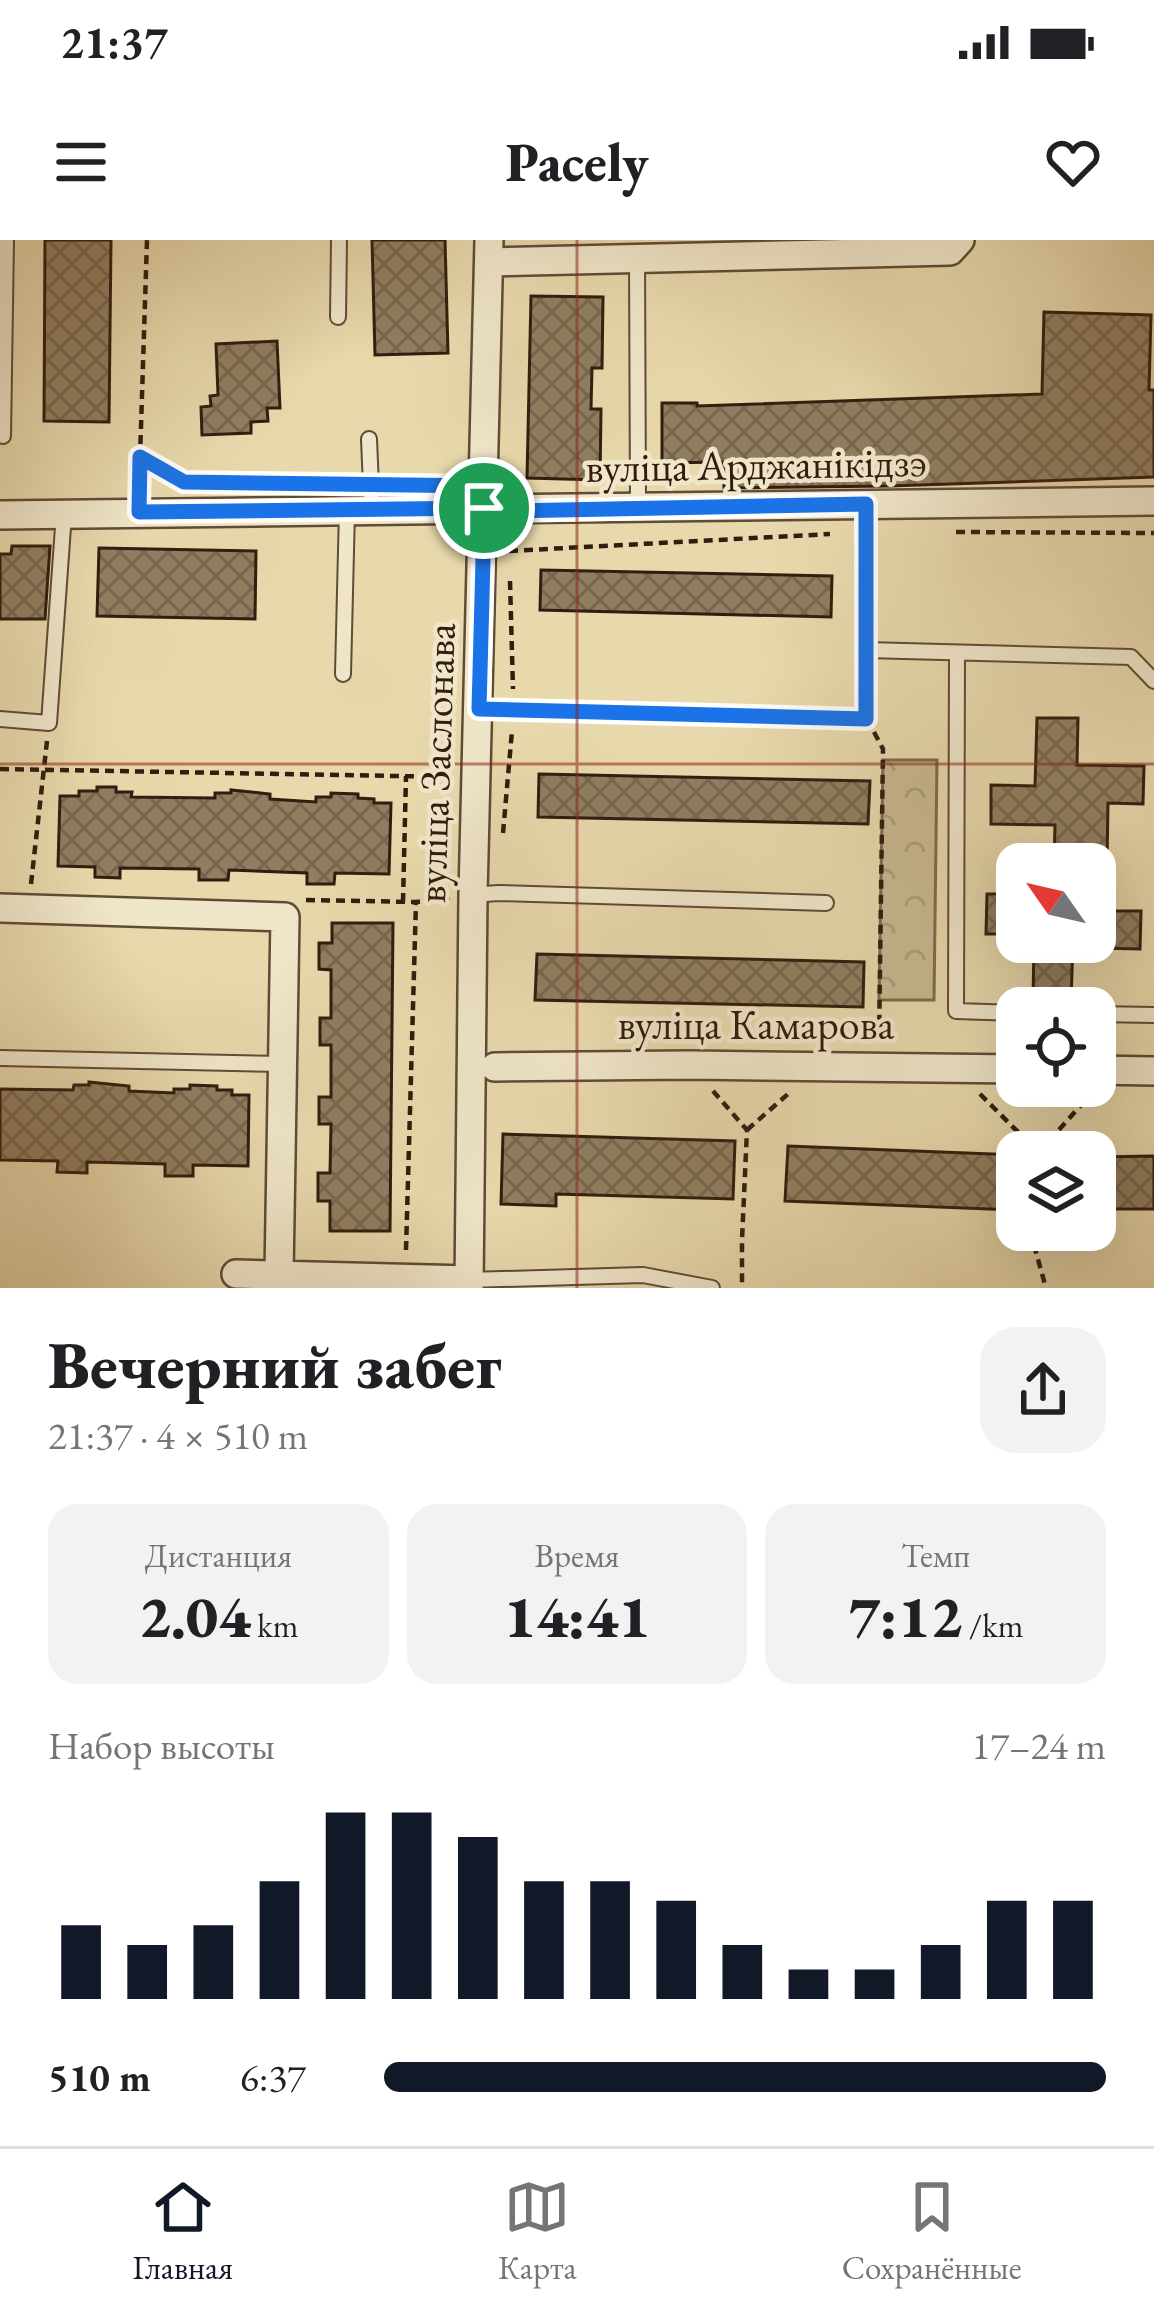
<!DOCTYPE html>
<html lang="ru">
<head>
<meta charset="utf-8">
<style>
	:root { --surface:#fff; --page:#f2f2f2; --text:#202124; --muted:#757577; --line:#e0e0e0; --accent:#111827 }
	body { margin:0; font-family:"EB Garamond",serif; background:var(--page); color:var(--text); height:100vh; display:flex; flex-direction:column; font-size:45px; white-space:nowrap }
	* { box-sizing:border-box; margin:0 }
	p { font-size:39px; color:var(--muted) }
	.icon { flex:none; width:66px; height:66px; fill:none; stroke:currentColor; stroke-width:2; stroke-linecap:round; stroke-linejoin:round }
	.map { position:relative; height:1048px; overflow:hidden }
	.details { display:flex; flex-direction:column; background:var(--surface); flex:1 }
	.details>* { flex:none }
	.needle { width:78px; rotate:304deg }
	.tools { position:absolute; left:996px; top:603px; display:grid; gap:24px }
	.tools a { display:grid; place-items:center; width:120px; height:120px; border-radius:24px; background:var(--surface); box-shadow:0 12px 48px #0002; font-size:60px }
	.pin { position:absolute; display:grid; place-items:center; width:102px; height:102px; color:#fff; margin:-51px; border:6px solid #fff; border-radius:50%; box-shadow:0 3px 12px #0007 }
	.round { display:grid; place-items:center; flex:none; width:126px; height:126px; border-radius:36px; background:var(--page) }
	.summary { display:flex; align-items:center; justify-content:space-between; height:204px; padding:0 48px }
	h1 { font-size:66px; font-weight:800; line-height:90px }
	.figures { display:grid; grid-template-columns:repeat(3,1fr); gap:18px; height:204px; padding:12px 48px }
	.figures div { display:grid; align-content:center; border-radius:30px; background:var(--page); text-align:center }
	.figures b { font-size:60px; font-weight:800 }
	.figures small { font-size:33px; font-weight:400 }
	.figures p { font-size:33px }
	.chart { height:336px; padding:24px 48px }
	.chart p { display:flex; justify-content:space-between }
	.chart svg { width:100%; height:216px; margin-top:12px; stroke:var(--accent); stroke-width:6 }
	ul { padding:0 48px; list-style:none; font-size:39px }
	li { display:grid; grid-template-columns:192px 144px 1fr; align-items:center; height:90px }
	li i { height:30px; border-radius:15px; background:var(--accent) }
	.status { display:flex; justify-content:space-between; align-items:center; height:84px; padding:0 60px; background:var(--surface); direction:ltr }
	.status svg { height:33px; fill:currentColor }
	header { display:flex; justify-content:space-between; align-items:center; height:156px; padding:0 48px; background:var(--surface); font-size:54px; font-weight:800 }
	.tabs { display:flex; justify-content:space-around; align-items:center; height:168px; border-top:3px solid var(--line); background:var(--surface); font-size:33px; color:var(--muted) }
	.tabs a { display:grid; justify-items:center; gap:6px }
	.tabs .active { color:var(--accent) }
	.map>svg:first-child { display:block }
	.park { fill:url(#park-crowns); stroke:#7d6a50; stroke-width:3 }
	.building { fill:url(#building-cross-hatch); stroke:#311c0f; stroke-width:3 }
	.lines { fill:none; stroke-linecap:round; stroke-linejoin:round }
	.lane-casing { stroke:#5f4b36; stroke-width:18 }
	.street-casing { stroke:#5f4b36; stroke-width:32 }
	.path { stroke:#311c0f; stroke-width:4.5; stroke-dasharray:9 6; stroke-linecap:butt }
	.lane { stroke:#f0e6ca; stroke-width:14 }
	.street { stroke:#f0e6ca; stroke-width:27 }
	.route-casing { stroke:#fff; stroke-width:24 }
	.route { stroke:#1a73e8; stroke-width:15 }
	.grid { fill:none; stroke:#8f2418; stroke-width:3; stroke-opacity:0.55 }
	.labels { text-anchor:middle; stroke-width:9; stroke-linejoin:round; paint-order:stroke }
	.street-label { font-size:42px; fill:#311c0f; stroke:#f0e6ca }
</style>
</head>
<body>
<div class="status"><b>21:37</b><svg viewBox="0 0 49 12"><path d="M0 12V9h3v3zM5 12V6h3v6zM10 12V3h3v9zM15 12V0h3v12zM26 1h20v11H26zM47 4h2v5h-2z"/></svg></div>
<header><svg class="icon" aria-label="menu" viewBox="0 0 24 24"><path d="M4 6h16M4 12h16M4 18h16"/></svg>Pacely<svg class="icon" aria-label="heart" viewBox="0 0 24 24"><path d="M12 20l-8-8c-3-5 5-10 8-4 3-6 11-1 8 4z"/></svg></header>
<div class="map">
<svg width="1154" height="1048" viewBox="0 0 1154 1048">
	<defs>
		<pattern id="park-crowns" width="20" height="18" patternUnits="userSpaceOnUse" patternTransform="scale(3)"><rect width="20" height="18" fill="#c9b992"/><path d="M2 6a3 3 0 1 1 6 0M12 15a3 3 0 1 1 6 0" fill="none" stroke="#ad9e7d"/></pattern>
		<pattern id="building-cross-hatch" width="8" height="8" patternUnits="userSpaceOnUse" patternTransform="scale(3)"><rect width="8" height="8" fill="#907e61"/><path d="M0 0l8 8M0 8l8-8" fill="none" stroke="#76664e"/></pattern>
	</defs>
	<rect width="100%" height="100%" fill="#e8d9ad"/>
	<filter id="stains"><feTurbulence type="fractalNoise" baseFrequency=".00167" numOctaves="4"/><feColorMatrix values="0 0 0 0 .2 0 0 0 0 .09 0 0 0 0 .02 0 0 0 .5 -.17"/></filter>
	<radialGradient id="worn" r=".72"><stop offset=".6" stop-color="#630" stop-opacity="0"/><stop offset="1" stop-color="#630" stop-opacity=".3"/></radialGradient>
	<path class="park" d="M883,520H937L934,760H879Z"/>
	<path class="building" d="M45,0H111L109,182L44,181Z
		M372,0H445L448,113L375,115Z
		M531,56L603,57L602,128H592L591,169H601L600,240L527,238Z
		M1044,72L1151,75L1149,150H1154V237L890,246L724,248L723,222L662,223V163H697V166L1042,154Z
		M277,101L280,168H267L268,181L251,182V193L202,195L201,167L211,166L210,156L218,155L216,104Z
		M12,306H50L45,379H0V314H11Z
		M99,308L256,311L255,379L97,376Z
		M541,330L832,336L831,377L540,370Z
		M1037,478H1078L1077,525L1144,526L1143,564L1108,563L1107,624H1054L1055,585L991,584V545L1035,546Z
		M539,534L870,541L868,584L538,577Z
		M97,547H116V552H132L131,557L215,558V553H231V550L270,554V559L316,562V557H331V553L358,554V558L374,559V563H391L389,634L335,633L334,644H307V633L229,630L228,640H199V629L120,628V638L95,637V627L58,626L60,556H79V551H97Z
		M987,654H1017V694H986Z
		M1095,671H1141L1140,709L1095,708Z
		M332,683H393L390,991H330V961H318V933H330L331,884H319V857H331V805H320V778H331V730L319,729V703H332Z
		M1034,702H1073L1071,762L1033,761Z
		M537,714L864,722L863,767L535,760Z
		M89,842L129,846V851L174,853V849H190V845L217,846V850H232V855H249L248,926L193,925V936H165V924L87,922V933L57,932L58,921L0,920V849L73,850L74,845H89Z
		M503,894L735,901L733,959L556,954V966L501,964Z
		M788,906L1017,915L1014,970L785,961Z
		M1154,916V969H1095V917Z"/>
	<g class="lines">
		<defs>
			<path id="lane" d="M637,18L638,267
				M338,77L339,0
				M3,196L6,0
				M369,199L372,270
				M866,410L1131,417L1154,441
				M957,413L956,771L1017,773
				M343,434L347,270
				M479,469L866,479V264
				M0,479L49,483L64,273
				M473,655L498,653L826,663
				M1095,774L1154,775
				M0,818L282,824
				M469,1040L643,1035L712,1048"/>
			<path id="street" d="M489,22L950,11L960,0
				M0,275L1154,261
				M0,668L285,677L279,1035
				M495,827L689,825L1017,829
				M1095,830L1154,831
				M236,1034L469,1040
				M469,1048L473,655L489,0"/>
		</defs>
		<use href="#lane" class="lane-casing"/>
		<use href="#street" class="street-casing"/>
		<path class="path" d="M140,217L184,241L269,243
			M139,249L147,0
			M956,292L1154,293
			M509,311L830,294
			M510,341L513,449
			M874,492L883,509L879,802
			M0,529L453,537
			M503,593L512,491
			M31,644L47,501
			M306,660L416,662L450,658
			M403,662L406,536
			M713,851L747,890L742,1000V1048
			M980,854L1038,912
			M747,890L788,854
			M1039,912L1091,854
			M1035,990L1034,1005L1046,1048
			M406,1010L416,662"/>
		<use href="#lane" class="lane"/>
		<use href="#street" class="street"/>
	</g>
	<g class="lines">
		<defs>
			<path id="route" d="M484,268L139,272L140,217L184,242L485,246C483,321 481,395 479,469L866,479V264L508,271L484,268"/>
		</defs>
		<use href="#route" class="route-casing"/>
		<use href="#route" class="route"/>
	</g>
	<path class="grid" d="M577,0V1048M0,524H1154"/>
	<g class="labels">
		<g class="street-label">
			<text transform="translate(756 224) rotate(-1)" y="15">вуліца Арджанікідзэ</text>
			<text transform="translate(435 523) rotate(-88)" y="15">вуліца Заслонава</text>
			<text x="756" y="799">вуліца Камарова</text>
		</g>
	</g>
	<rect width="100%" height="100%" filter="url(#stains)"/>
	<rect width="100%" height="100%" fill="url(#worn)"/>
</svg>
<div class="tools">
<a><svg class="needle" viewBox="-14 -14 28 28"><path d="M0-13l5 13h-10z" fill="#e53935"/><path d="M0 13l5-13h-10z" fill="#757577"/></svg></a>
<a><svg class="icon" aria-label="locate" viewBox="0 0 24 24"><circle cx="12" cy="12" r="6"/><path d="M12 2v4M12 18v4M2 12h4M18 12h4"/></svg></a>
<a><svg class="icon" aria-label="layers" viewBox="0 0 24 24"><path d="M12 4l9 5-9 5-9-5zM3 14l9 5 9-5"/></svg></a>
</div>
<div class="pin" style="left:484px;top:268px;background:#1e9e55"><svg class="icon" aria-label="arrive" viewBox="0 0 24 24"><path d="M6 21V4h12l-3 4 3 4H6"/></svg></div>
</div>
<section class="details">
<div class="summary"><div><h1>Вечерний забег</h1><p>21:37 · 4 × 510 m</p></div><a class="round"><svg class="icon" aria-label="share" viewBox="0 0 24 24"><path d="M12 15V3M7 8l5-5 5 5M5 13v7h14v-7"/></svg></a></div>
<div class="figures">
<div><p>Дистанция</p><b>2.04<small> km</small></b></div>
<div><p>Время</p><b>14:41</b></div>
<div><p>Темп</p><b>7:12<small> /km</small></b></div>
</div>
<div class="chart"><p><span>Набор высоты</span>17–24 m</p>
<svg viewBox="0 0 160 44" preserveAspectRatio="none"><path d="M5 44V29M15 44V33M25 44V29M35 44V20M45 44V6M55 44V6M65 44V11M75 44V20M85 44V20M95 44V24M105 44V33M115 44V38M125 44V38M135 44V33M145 44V24M155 44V24"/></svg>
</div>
<ul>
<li><b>510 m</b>6:37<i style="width:100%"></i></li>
</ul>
</section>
<nav class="tabs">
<a class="active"><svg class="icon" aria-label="home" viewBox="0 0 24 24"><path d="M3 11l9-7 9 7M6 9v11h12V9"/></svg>Главная</a>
<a><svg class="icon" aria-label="map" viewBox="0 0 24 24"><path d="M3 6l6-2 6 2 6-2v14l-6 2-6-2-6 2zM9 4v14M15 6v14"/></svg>Карта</a>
<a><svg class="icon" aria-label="saved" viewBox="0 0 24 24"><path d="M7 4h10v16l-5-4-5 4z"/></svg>Сохранённые</a>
</nav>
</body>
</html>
